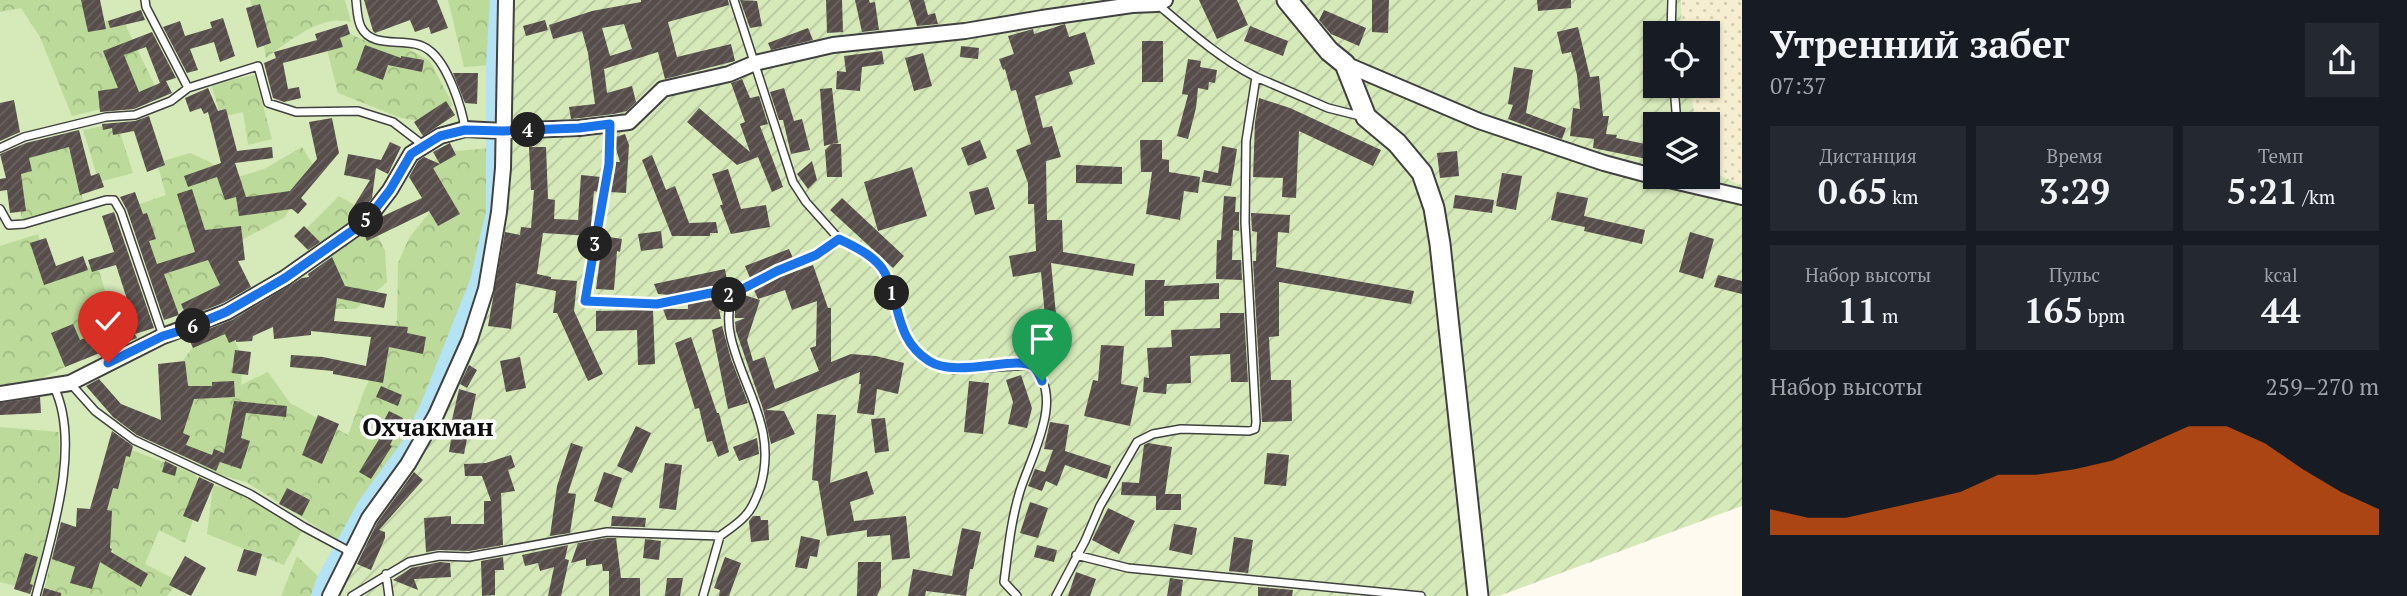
<!DOCTYPE html>
<html lang="ru">
<head>
<meta charset="utf-8">
<style>
	:root { --surface:#171b24; --page:#242831; --text:#f1f3f6; --muted:#9ea1a6; --accent:#ea580c }
	body { margin:0; font-family:"PT Serif",serif; background:var(--page); color:var(--text); height:100vh; display:flex; flex-direction:column; font-size:26px; white-space:nowrap }
	* { box-sizing:border-box; margin:0 }
	p { font-size:23px; color:var(--muted) }
	.icon { flex:none; width:38px; height:38px; fill:none; stroke:currentColor; stroke-width:2; stroke-linecap:round; stroke-linejoin:round }
	.map { position:relative; flex:1; overflow:hidden }
	.panel { display:flex; flex-direction:column; background:var(--surface); width:665px }
	.panel>* { flex:none }
	.tools { position:absolute; left:1643px; top:21px; display:grid; gap:14px }
	.tools a { display:grid; place-items:center; width:77px; height:77px; border-radius:0px; background:var(--surface); box-shadow:0 2px 5px #0004; font-size:35px }
	.pin { position:absolute; display:grid; place-items:center; width:60px; height:60px; color:#fff; margin:-72px -30px; border-radius:50% 50% 50% 0; rotate:-45deg; box-shadow:0 0 7px #0007 }
	.pin .icon { rotate:45deg }
	.km { position:absolute; width:35px; height:35px; margin:-18px; border-radius:50%; background:#222; color:#fff; font-size:19px; line-height:35px; text-align:center }
	.round { display:grid; place-items:center; flex:none; width:74px; height:74px; border-radius:0px; background:var(--page) }
	.headline { display:flex; align-items:center; justify-content:space-between; height:119px; padding:0 28px }
	h1 { font-size:38px; font-weight:700; line-height:52px }
	.figures { display:grid; grid-template-columns:repeat(3,1fr); gap:10px; height:119px; padding:7px 28px }
	.figures div { display:grid; align-content:center; border-radius:0px; background:var(--page); text-align:center }
	.figures b { font-size:35px; font-weight:700 }
	.figures small { font-size:19px; font-weight:400 }
	.figures p { font-size:19px }
	.chart { height:196px; padding:14px 28px }
	.chart p { display:flex; justify-content:space-between }
	.chart svg { width:100%; height:126px; margin-top:7px; fill:var(--accent); opacity:.7 }
	main { display:flex; flex:1; min-height:0 }
	.map>svg:first-child { display:block }
	.farmland { fill:url(#farmland-dots) }
	.grass { fill:#d6e9b9 }
	.forest { fill:url(#forest-crowns) }
	.garden { fill:url(#garden-furrows) }
	.lines { fill:none; stroke-linecap:round; stroke-linejoin:round }
	.canal { stroke:#b5e3f6; stroke-width:14 }
	.building { fill:url(#building-hatch); fill-rule:evenodd }
	.service-casing { stroke:#414141; stroke-width:10 }
	.minor-casing { stroke:#414141; stroke-width:18 }
	.tertiary-casing { stroke:#414141; stroke-width:23 }
	.service { stroke:#fff; stroke-width:7 }
	.minor { stroke:#fff; stroke-width:14 }
	.tertiary { stroke:#fff; stroke-width:19 }
	.route-casing { stroke:#fff; stroke-width:14 }
	.route { stroke:#1a73e8; stroke-width:9 }
	.labels { text-anchor:middle; stroke-width:7; stroke-linejoin:round; paint-order:stroke }
	.quarter-label { font-size:26px; font-weight:bold; fill:#0e0e0e; stroke:#fff }
</style>
</head>
<body>
<main>
<div class="map">
<svg width="1742" height="596" viewBox="0 0 1742 596">
	<defs>
		<pattern id="farmland-dots" width="8" height="8" patternUnits="userSpaceOnUse" patternTransform="scale(1.75)"><rect width="8" height="8" fill="#f5eed0"/><path d="M2 2h.1M6 6h.1" fill="none" stroke="#d1cbb1" stroke-width="1.8" stroke-linecap="round"/></pattern>
		<pattern id="forest-crowns" width="20" height="18" patternUnits="userSpaceOnUse" patternTransform="scale(1.75)"><rect width="20" height="18" fill="#bcda99"/><path d="M2 6a3 3 0 1 1 6 0M12 15a3 3 0 1 1 6 0" fill="none" stroke="#a0ba83"/></pattern>
		<pattern id="garden-furrows" width="10" height="10" patternUnits="userSpaceOnUse" patternTransform="scale(1.75)"><rect width="10" height="10" fill="#d6e9b9"/><path d="M-1 1l2-2M0 10L10 0M9 11l2-2" fill="none" stroke="#b6c79e"/></pattern>
		<pattern id="building-hatch" width="6" height="6" patternUnits="userSpaceOnUse" patternTransform="scale(1.75)"><rect width="6" height="6" fill="#574e4b"/><path d="M-1 1l2-2M0 6l6-6M5 7l2-2" fill="none" stroke="#6a6361"/></pattern>
	</defs>
	<rect width="100%" height="100%" fill="#fffaf0"/>
	<path class="farmland" d="M1681,0H1742V186L1708,169V124H1696L1690,86H1708V33H1682Z"/>
	<path class="grass" d="M0,0H497L493,212L365,504L323,581L318,596H0Z"/>
	<path class="forest" d="M0,0H90L98,19L125,24L154,84L142,99L72,116L40,37L21,8L0,12Z
		M250,0H345L351,22C320,14 290,41 266,58L261,29Z
		M448,0H497L493,65L464,67Z
		M342,30L368,42L405,47L430,61L453,105L433,123L401,118L338,93L325,42Z
		M255,75L272,139L248,145L243,112L221,117L211,84Z
		M117,123L133,173L99,182L83,130Z
		M73,141L83,202L22,220L10,156Z
		M302,147L317,171L302,186L285,217L234,244L237,286L205,303L170,314L131,207L166,195L157,163L190,153L210,162L231,179L264,169Z
		M492,148L493,212L477,281L427,407L409,444L365,504L344,544L246,482L209,472L176,444V370L201,336L229,328L243,359L241,385L268,372L290,403L348,435L364,391L397,320L398,263L409,238L437,203L425,170L443,152Z
		M339,196L363,210L357,227L316,257L302,233Z
		M374,229L385,250L387,282L356,309H329L322,263L340,246Z
		M38,234L51,276L97,264L120,341L27,385L0,387V246Z
		M0,427L59,432C62,487 48,539 35,591L0,582Z
		M116,444L195,474L203,490L185,543L159,530L145,564L178,581L167,596H43L53,551L118,564L104,528Z
		M213,485L250,494L304,527L284,565L207,534Z
		M297,556L323,581L318,596H281Z"/>
	<path class="garden" d="M497,0H1681L1682,33H1656V86H1690L1696,124H1656V177H1708V169L1742,186V506L1499,596H318L323,581L365,504L409,444L427,407L477,281L493,212V65Z"/>
	<g class="lines">
		<path class="canal" d="M318,596L323,581L365,504L409,444L427,407L477,281L493,212V65L497,0"/>
	</g>
	<path class="building" d="M81,0H100L106,29L88,32Z
		M364,0H437L448,28L431,34L429,27L415,32L410,20L375,33L373,31Z
		M641,0H728L729,5L668,22L677,57L731,44L735,61L665,79L658,52L604,69L607,93L632,86L636,102L627,111L614,114L571,119L569,107L595,104L588,53L582,31L553,39L549,25L592,11L641,2ZM624,24L632,49L610,56L602,28Z
		M740,0L757,1L762,26L750,28Z
		M826,0H842L843,32L827,33Z
		M855,0H869L870,3L875,2L879,30L862,32Z
		M909,0H924L928,15L935,13L938,24L917,26Z
		M1199,0H1237L1248,25L1217,39Z
		M1372,0H1389L1388,33L1372,32Z
		M1537,0H1571V8L1538,11Z
		M260,4L271,43L257,48L246,8Z
		M141,10L145,20L110,28L108,21Z
		M1324,10L1366,28L1359,46L1331,34L1319,20Z
		M223,18L235,56L220,62L214,42L190,49L198,70L187,73L163,27L180,21L185,36L212,28L210,22Z
		M545,20L548,30L526,36L523,26Z
		M347,24L350,34L340,38L343,47L283,63L288,89L299,87L301,98L284,102L273,98L264,63L276,58L274,52L317,40L315,34Z
		M1065,24L1069,37L1085,32L1095,64L1069,72L1073,84L1035,96L1043,128L1052,126L1061,157L1046,161L1047,220H1062L1063,252L1135,264L1133,276L1051,263L1059,345L1027,348L1025,330L1046,328L1041,272L1013,277L1009,256L1036,251L1034,204H1028V183L1016,150L1031,144L1016,90L1011,91L1005,69L1003,70L999,59L1014,54L1008,36L1033,29L1034,34Z
		M1250,26L1288,41L1283,56L1244,41Z
		M1578,27L1590,77L1599,76L1603,116H1609L1606,134L1617,135L1616,138L1655,146L1652,160L1593,148L1594,139L1570,136L1573,108L1580,109L1577,75L1571,52L1562,54L1557,32Z
		M808,28L813,40L771,50L768,43Z
		M152,32L176,78L166,81L172,93L134,109L100,112L98,91L118,88L103,51ZM146,47L160,83L139,92L124,55Z
		M1142,41H1163V82H1142Z
		M365,45L401,58V56L424,60L422,72L388,65L383,80L356,70Z
		M961,46L979,48L978,59L960,57Z
		M882,51L884,64L862,67L860,91L836,89L837,71L846,72L844,56Z
		M923,53L932,86L914,91L905,58Z
		M1188,59L1201,61L1200,67L1217,70L1215,83L1209,82L1208,90L1198,88L1196,108L1188,139L1177,136L1188,95L1182,94Z
		M1514,67L1533,70L1526,113L1566,128L1562,139L1508,119L1513,105L1508,104Z
		M453,73H478L477,104L465,103Z
		M742,79L750,98L759,96L768,124L760,126L783,187L772,192L758,157L737,165L687,122L699,108L750,152L740,124L745,122L731,83Z
		M208,88L218,111L226,109L237,151L272,147L273,158L235,163L246,197L290,191L317,159L309,122L332,118L339,153L301,198L307,204L298,214L292,209L239,216L236,197L225,200L217,177L188,187L184,176L221,163L208,112L204,114L201,108L190,112L185,98Z
		M784,88L794,121L802,119L810,150L791,154L783,120H779L770,92Z
		M832,88L838,143L832,144H841L842,177H827L825,150L831,144L824,146L820,89Z
		M1259,98L1290,108L1381,150L1373,166L1299,131L1296,198L1282,197L1283,178L1253,177L1255,122Z
		M14,100L20,132L0,141V103Z
		M446,101L455,115L423,136L414,122Z
		M149,116L165,165L147,172L134,131L113,135L112,128L103,130L102,124L135,121Z
		M79,130L91,176L99,173L104,187L80,195L69,147L29,158L32,171L21,174L26,211L10,213L7,190L0,191V179L6,178L0,154L26,143Z
		M625,134L629,145L626,193L610,192L615,162H620L616,149V137Z
		M980,140L987,158L968,166L961,148Z
		M1140,140H1162V159L1169,160V172L1200,177L1198,193L1184,191L1180,220L1146,214L1152,172H1141Z
		M390,142L401,147L388,174L376,168L372,198L359,214L352,209L370,180L344,175L348,154L381,160Z
		M450,143L456,155L440,164L433,152Z
		M1222,146L1237,149L1231,186L1202,182L1204,170L1218,173Z
		M529,147H546L548,199L555,200L554,219L578,220L581,175L601,177L598,192L594,191L590,236L543,233L537,274L551,277V279L577,281L574,311L603,374L588,381L557,313H553L556,291L516,283L511,329L488,326L505,232L520,235L521,227L531,228L534,190H531Z
		M1457,151L1459,176L1440,178L1437,153Z
		M652,155L666,190L675,186L689,223L716,222L718,233H710V236H672L642,160Z
		M424,157L440,164L433,168L460,214L438,226L429,211L367,241L364,234L381,217L422,198L409,177L418,161Z
		M812,161L817,180L808,189L797,174Z
		M1076,165L1122,167V184L1076,183Z
		M912,167L927,216L878,231L864,182Z
		M728,169L741,209L766,205L770,227L731,234L720,205H723L712,174Z
		M1502,173L1522,176L1516,210L1496,206Z
		M988,187L995,209L975,215L969,192Z
		M192,189L205,230L241,226L245,260L238,261L251,287L223,303L187,317L181,304L220,285L208,260L164,274L179,315L164,320L127,210L120,197L135,192L143,214L147,213L156,239L149,241L157,264L195,252L177,194Z
		M1557,192L1588,198L1584,216L1645,230L1642,244L1584,231L1585,227L1551,220Z
		M1455,195L1494,200L1492,213L1453,208Z
		M1224,196L1236,197L1235,212H1239V231L1233,230L1232,260H1241L1242,280L1216,279L1217,240H1221Z
		M842,198L904,256L893,268L830,210Z
		M114,212L154,328L135,334L137,338L65,367L51,333L73,324L80,340L133,318L116,265L92,272L88,260L114,252L102,216Z
		M1251,213L1290,215L1289,233L1278,232L1276,267L1414,291L1411,304L1279,282V336L1269,337L1271,380H1291L1292,421L1262,422L1253,261H1256L1257,232L1252,231Z
		M304,226L320,242L308,250L294,236Z
		M661,231L663,248L641,251L638,234Z
		M1690,232L1714,239L1703,279L1679,272Z
		M603,236L622,239L620,252L617,251L614,290L596,289Z
		M46,238L56,266L83,256L88,270L44,285L30,243Z
		M789,249L793,258L750,278L745,266Z
		M332,257L345,286L387,294L384,308L337,298L334,321L408,327L407,333L426,337L423,354L389,347L383,383L333,374V371L290,367L291,355L323,357L366,366L371,337L311,331V335L274,339L273,327L253,336L252,341L236,342V340L229,343L225,334L193,348L188,337L232,320L302,278L309,277L308,274Z
		M813,265L828,308H831V362L851,354L876,356L904,363L898,394L877,389L874,415L857,413L861,384H859L860,372L766,410L784,411L795,434L771,444L763,409L736,331L735,322L745,318H735V309L739,298L744,295L760,300L747,340L753,361L765,357L775,389L819,371L810,348L816,346L817,301L792,310L785,290L758,299L754,290L780,277Z
		M725,269L728,286L710,287L671,295L658,294L654,284Z
		M1718,275L1742,281V294L1714,287Z
		M1145,280H1165L1164,286L1219,283V299L1164,301V316H1145Z
		M711,299L717,300L721,319L667,320L663,309H688V304Z
		M653,310L655,364L638,365L637,330L596,331V311Z
		M1220,313H1244L1248,382H1231L1230,354L1190,356L1191,383L1167,384L1166,394L1143,392L1144,377L1149,378L1147,348L1172,347L1171,330L1220,328Z
		M722,326L731,359L748,403L728,409L712,330Z
		M691,337L717,413H719L729,452L718,457L712,441L707,442L699,408L695,409L675,343Z
		M1101,345L1124,346L1121,384L1138,387L1130,426L1084,416L1093,380L1098,381Z
		M235,350L251,352L248,375L232,373Z
		M520,357L526,388L506,392L500,361Z
		M185,361L188,386H212V382L234,381L235,397L194,399L183,433L190,436L186,445L212,455L214,449L224,453L234,401L287,406L286,417L246,413L241,438L250,441L241,469L220,462L216,471L137,435L113,417L86,386L99,379L121,404L161,420L158,364Z
		M469,365L477,370L467,388L460,384Z
		M1021,375L1032,408L1027,428L1008,424L1013,402L1006,380Z
		M969,381L989,383L983,434L964,432Z
		M381,386L402,395L398,406L376,397Z
		M459,389L476,394L464,454L449,452L454,421L452,420Z
		M40,397L41,413L0,415V403Z
		M389,411L403,418L390,445L392,446L371,479L359,472L381,436L377,434Z
		M817,414L836,415L830,483L867,471L874,494L850,502L854,521L906,516L910,558L892,560L890,535L867,537V530L827,536L818,481L812,480Z
		M318,415L339,424L322,464L302,455Z
		M885,418L889,451L875,453L871,419Z
		M1050,422L1069,425L1065,451L1111,466L1107,479L1065,465L1057,486L1046,481L1042,491L1028,486L1035,469L1045,472L1053,450L1044,449Z
		M636,426L651,433L632,473L617,466Z
		M112,431L133,446L130,457L126,456L118,489L113,488L107,510L112,511L110,548L112,549L111,552L148,574L141,587L100,562L92,589L70,583L75,567L52,559L61,522L76,527L77,508L90,509Z
		M757,438L759,454L739,461L733,447Z
		M571,443L583,447L568,493L576,494L570,533L550,536L557,486Z
		M1148,443L1172,447L1165,494H1181V510H1156V496L1121,495L1122,482L1139,483L1144,445Z
		M1267,453L1289,455L1286,486L1264,484Z
		M511,455L515,467L508,470L515,491L501,493L503,545L469,551L439,550L426,552L424,518L451,516V524H484V501H491L482,476H465L464,464L486,463Z
		M165,461L177,467L175,476L162,472Z
		M665,463L682,465L676,510L659,508Z
		M414,472L423,480L379,530L385,532V538L371,570L357,564L377,523Z
		M604,472L622,478L612,508L594,501Z
		M199,477L214,484L198,522L183,516Z
		M287,488L310,500L302,516L279,504Z
		M1030,502L1048,508L1038,538L1020,533Z
		M1108,508L1135,521L1119,554L1092,540Z
		M612,516L646,518L645,527L611,526Z
		M753,516H760L761,520H768L769,540L751,542L749,521Z
		M1174,524L1197,528L1192,555L1169,550Z
		M962,528L981,532L973,569H970L966,596L926,591L925,596H908L913,569L952,576Z
		M801,536L820,540L817,557L810,556L807,569L795,567Z
		M1234,537L1253,540L1248,573L1229,571Z
		M607,538H616L621,578H640V596H609V571H603L602,564L586,566V559L571,563L578,543Z
		M645,539L661,541L659,560L643,558Z
		M568,545L565,559L569,560L561,596H548L554,567L540,571L538,563L525,566L522,555Z
		M1037,545L1057,550L1054,562L1034,557Z
		M244,549L262,554L256,576L237,571Z
		M25,553L38,557L30,584L33,585L30,594L14,589Z
		M185,556L206,568L191,596L169,585Z
		M503,557L504,570H495V595L482,596L481,561Z
		M725,557L741,563L729,596H719L720,590L714,588Z
		M440,562L450,563L451,577L414,579L418,590L393,580L411,568Z
		M858,562H881V587L877,596H857Z
		M1076,572L1096,579L1090,596H1068Z
		M667,578H683L680,596H665Z
		M1170,578L1183,580L1181,596H1167Z
		M1258,587L1293,590L1292,596H1258Z
		M44,588L61,593V596H42Z"/>
	<g class="lines">
		<defs>
			<path id="service" d="M145,0L146,7L188,88L258,66L268,103L296,112L358,111L393,122L423,145
				M356,0C357,8 357,19 361,27C373,52 411,34 430,51C448,65 462,108 465,129
				M1671,33L1672,0
				M1256,77L1328,108L1364,117
				M1674,86L1677,124
				M610,124L609,164L585,301L657,304L711,293L731,295L777,271L816,255L839,239L806,202L793,182L734,0
				M0,148L24,137L106,117L135,115L171,101L188,88
				M0,209L9,225L24,224L106,200H114L121,212L163,336
				M839,239L866,253L884,271L903,333L915,351L931,363L954,370L1030,365C1068,393 1030,458 1020,491C1011,520 1008,551 1004,582L1017,596
				M70,383L95,411L134,440L250,494L304,527L345,549L350,555
				M1076,555L1128,568L1421,596
				M386,574L389,596
				M36,596C51,537 82,445 54,387
				M352,596L409,562L439,556L469,557L607,532L720,536C728,530 738,524 745,516C753,508 756,498 760,488C778,429 744,392 731,338C727,323 729,309 731,295
				M703,596L720,536
				M1056,596L1085,541L1100,506L1137,442L1153,434L1181,429L1249,431L1255,429L1256,422L1245,222L1246,141L1256,77C1219,58 1188,30 1156,3"/>
			<path id="minor" d="M1345,64L1479,121L1604,163L1656,177
				M1656,177L1742,197
				M0,394L70,383L163,336L227,312L285,278L366,221L390,190L411,154L440,136L465,129L503,131L579,128L629,122L663,89L729,74L755,63L833,45L965,31L1042,18L1132,5L1157,4L1165,0
				M330,596L369,518L408,464L436,415L470,339L486,289L499,212L503,168L506,0"/>
			<path id="tertiary" d="M1287,0L1329,51L1345,64L1366,117L1397,143L1422,173L1434,208L1440,244L1478,596"/>
		</defs>
		<use href="#service" class="service-casing"/>
		<use href="#minor" class="minor-casing"/>
		<use href="#tertiary" class="tertiary-casing"/>
		<use href="#service" class="service"/>
		<use href="#minor" class="minor"/>
		<use href="#tertiary" class="tertiary"/>
	</g>
	<g class="lines">
		<defs>
			<path id="route" d="M108,363L163,336L186,329L226,312L285,278L366,221L390,190L411,154L440,136L465,130L503,131L579,128L610,124L609,164L585,301L657,304L711,293L731,295L777,271L816,255L839,239C855,247 876,256 885,273C901,306 895,339 929,361C957,379 1018,354 1034,367C1038,371 1040,376 1042,381"/>
		</defs>
		<use href="#route" class="route-casing"/>
		<use href="#route" class="route"/>
	</g>
	<g class="labels">
		<g class="quarter-label">
			<text x="428" y="436">Охчакман</text>
		</g>
	</g>
</svg>
<div class="tools">
<a><svg class="icon" aria-label="locate" viewBox="0 0 24 24"><circle cx="12" cy="12" r="6"/><path d="M12 2v4M12 18v4M2 12h4M18 12h4"/></svg></a>
<a><svg class="icon" aria-label="layers" viewBox="0 0 24 24"><path d="M12 4l9 5-9 5-9-5zM3 14l9 5 9-5"/></svg></a>
</div>
<div class="pin" style="left:1042px;top:381px;background:#1e9e55"><svg class="icon" aria-label="arrive" viewBox="0 0 24 24"><path d="M6 21V4h12l-3 4 3 4H6"/></svg></div>
<div class="pin" style="left:108px;top:363px;background:#d93025"><svg class="icon" aria-label="check" viewBox="0 0 24 24"><path d="M5 12l5 5 9-10"/></svg></div>
<b class="km" style="left:892px;top:293px">1</b>
<b class="km" style="left:729px;top:295px">2</b>
<b class="km" style="left:595px;top:244px">3</b>
<b class="km" style="left:528px;top:130px">4</b>
<b class="km" style="left:366px;top:220px">5</b>
<b class="km" style="left:193px;top:326px">6</b>
</div>
<section class="panel">
<div class="headline"><div><h1>Утренний забег</h1><p>07:37</p></div><a class="round"><svg class="icon" aria-label="share" viewBox="0 0 24 24"><path d="M12 15V3M7 8l5-5 5 5M5 13v7h14v-7"/></svg></a></div>
<div class="figures">
<div><p>Дистанция</p><b>0.65<small> km</small></b></div>
<div><p>Время</p><b>3:29</b></div>
<div><p>Темп</p><b>5:21<small> /km</small></b></div>
</div>
<div class="figures">
<div><p>Набор высоты</p><b>11<small> m</small></b></div>
<div><p>Пульс</p><b>165<small> bpm</small></b></div>
<div><p>kcal</p><b>44</b></div>
</div>
<div class="chart"><p><span>Набор высоты</span>259–270 m</p>
<svg viewBox="0 0 160 44" preserveAspectRatio="none"><path d="M0 44V35L10 38L20 38L30 35L40 32L50 29L60 23L70 23L80 21L90 18L100 12L110 6L120 6L130 12L140 21L150 29L160 35V44z"/></svg>
</div>
</section>
</main>
</body>
</html>
